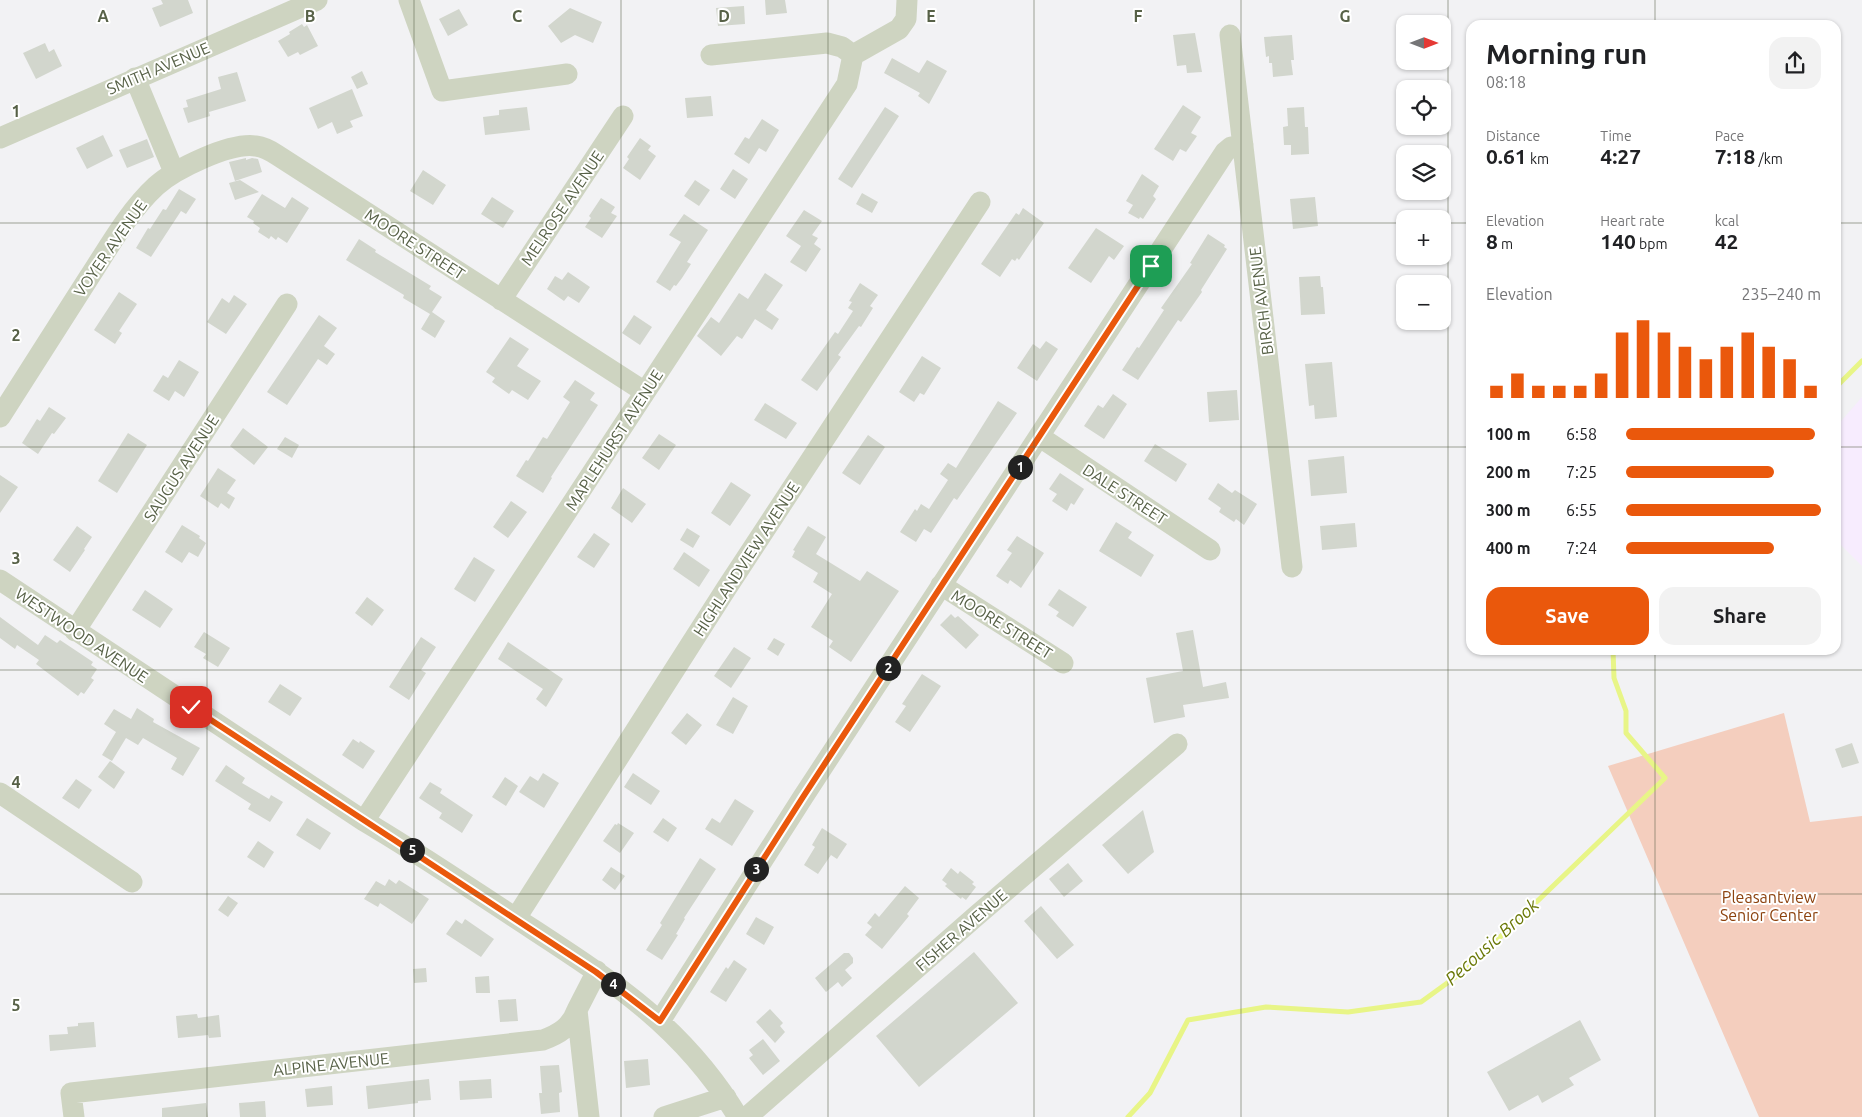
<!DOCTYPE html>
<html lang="en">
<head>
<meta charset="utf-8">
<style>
	:root { --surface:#fff; --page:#f2f2f2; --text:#202124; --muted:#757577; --accent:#ea580c }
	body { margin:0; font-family:Ubuntu,sans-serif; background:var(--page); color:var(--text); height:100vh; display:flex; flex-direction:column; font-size:19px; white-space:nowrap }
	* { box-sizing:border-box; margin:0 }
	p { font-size:16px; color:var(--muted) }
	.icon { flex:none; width:28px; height:28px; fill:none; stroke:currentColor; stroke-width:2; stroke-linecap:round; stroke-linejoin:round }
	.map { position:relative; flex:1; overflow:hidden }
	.details { position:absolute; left:1466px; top:20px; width:375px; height:635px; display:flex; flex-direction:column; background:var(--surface); border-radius:15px; box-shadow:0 1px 4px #0004 }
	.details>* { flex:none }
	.needle { width:32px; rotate:90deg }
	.fabs { position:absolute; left:1396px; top:15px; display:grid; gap:10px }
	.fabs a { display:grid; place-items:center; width:55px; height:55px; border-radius:10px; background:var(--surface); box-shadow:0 1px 4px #0004; font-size:25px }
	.pin { position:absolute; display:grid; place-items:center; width:42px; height:42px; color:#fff; margin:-21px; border-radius:10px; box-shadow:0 2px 8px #0006 }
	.km { position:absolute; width:25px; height:25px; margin:-12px; border-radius:50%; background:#222; color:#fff; font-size:14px; line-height:25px; text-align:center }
	.round { display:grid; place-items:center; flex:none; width:52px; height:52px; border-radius:15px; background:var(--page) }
	.overview { display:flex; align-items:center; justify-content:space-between; height:85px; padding:0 20px }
	h1 { font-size:28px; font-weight:600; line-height:38px }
	.stats { display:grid; grid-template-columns:repeat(3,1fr); gap:8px; height:85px; padding:5px 20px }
	.stats div { display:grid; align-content:center }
	.stats b { font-size:21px; font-weight:600 }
	.stats small { font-size:14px; font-weight:400 }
	.stats p { font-size:14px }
	.chart { height:140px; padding:10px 20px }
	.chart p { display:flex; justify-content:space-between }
	.chart svg { width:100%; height:90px; margin-top:5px; stroke:var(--accent); stroke-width:6 }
	.primary-button { display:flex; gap:10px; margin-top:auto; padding:10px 20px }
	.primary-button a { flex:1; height:58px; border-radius:15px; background:var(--accent); color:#fff; font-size:20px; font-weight:600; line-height:58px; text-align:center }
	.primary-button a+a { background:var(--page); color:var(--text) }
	ul { padding:0 20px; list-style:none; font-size:16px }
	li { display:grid; grid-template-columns:80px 60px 1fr; align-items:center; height:38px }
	li i { height:12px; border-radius:6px; background:var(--accent) }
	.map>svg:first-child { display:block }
	.commercial { fill:#f7ecfe }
	.green { fill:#f4cebe }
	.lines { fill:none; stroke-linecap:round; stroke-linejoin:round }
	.stream { stroke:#e8f587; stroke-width:5 }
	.building { fill:#d2d6cd }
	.minor { stroke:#ced4c1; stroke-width:21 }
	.route-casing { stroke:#fff; stroke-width:10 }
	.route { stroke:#ea580c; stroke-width:6 }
	.grid { fill:none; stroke:#576147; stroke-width:1; stroke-opacity:0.55 }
	.labels { text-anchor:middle; stroke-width:4; stroke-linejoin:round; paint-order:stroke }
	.street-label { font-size:16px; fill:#576147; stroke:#fff }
	.park-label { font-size:16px; fill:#8c420e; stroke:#fff }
	.water-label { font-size:18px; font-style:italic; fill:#6a7807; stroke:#fff }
	.grid-label { font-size:16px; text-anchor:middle; font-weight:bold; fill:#576147; stroke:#fff; stroke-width:4; stroke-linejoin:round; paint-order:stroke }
</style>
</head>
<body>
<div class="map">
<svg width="1862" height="1117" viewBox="0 0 1862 1117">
	<rect width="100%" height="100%" fill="#f2f2f4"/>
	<path class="commercial" d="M1862,397V566L1836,540V427Z"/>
	<path class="green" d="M1784,713L1810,822L1862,816V1117H1759L1608,766Z"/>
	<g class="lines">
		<path class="stream" d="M1836,387L1862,361
			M1128,1117L1150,1093L1188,1020L1266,1007L1348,1012L1421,1002L1468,968L1665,778L1626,733V711L1614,678L1613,650"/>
	</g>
	<path class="building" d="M161,0H188L193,13L160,27L152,8L163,4Z
		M765,0H785L787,13L766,15Z
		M744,6L745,24L718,26L716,8Z
		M570,8L602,22L593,43L575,35L561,43L548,26Z
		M459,9L468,25L448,36L439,19Z
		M302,24L304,27L307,25L318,46L300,55L298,52L288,57L278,41L290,34L289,32Z
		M1195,33L1202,72L1187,73L1186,65L1177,66L1173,35Z
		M1292,35L1294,60H1291L1293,75L1273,77L1272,63H1269V56L1266,57L1264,37Z
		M45,43L49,52L54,49L62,66L36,79L23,53Z
		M892,58L919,73L927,60L947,71L929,104L918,96L920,93L884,73Z
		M362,71L368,84L357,89L351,77Z
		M237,72L246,101L209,112L210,116L188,123L183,108L188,107L186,100L221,89L218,77Z
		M352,89L363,116L350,121L353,127L337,134L332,122L318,129L309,108Z
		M711,96L713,116L687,118L685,98Z
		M1183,105L1201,117L1191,133L1197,136L1186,152L1180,149L1173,161L1154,149Z
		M527,107L530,130L485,135L483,117L499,115V110Z
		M885,107L899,116L852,188L838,179Z
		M1304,107L1305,127H1308L1309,154L1291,155V145H1284L1283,127L1288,126L1287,108Z
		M762,119L779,130L766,152L759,148L749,164L734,154L745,137L749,139Z
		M103,135L113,156L87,169L76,148Z
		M640,138L651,146L648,150L656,156L640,180L623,168L629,159L627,157Z
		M147,139L154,157L127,168L119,150Z
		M246,158V160L252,158L258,159L262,172L235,181L229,162Z
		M733,169L748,179L735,199L720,189Z
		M423,170L446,185L433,205L410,191Z
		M1142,174L1159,186L1153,196L1156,199L1143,219L1140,217L1139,219L1128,213L1133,205L1126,201Z
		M240,180L259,192L235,200L229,183Z
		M695,180L710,190L699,206L684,196Z
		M179,189L196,199L186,214L181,211L151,257L136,248L148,228L150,229L163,209L166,210Z
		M862,193L878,202L872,213L856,204Z
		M262,194L285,208L292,197L309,208L287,243L278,237L276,240L271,236L269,239L258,232L260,228L253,223L254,221L247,217Z
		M492,197L514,211L503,228L481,214Z
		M1315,197L1318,226L1293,229L1290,199Z
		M601,198L615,207L611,213L617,216L602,238L585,227L591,218L589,216Z
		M1023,208L1044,223L1019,260L1017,258L1015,261L1012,259L1000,277L981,264L1016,213L1019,215Z
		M804,210L822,221L812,235L818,238L814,244L821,249L806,272L790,262L801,246L786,236Z
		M684,214L708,230L687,262L691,264L682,278L676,286L674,285L670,291L656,282L681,242L669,235Z
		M1096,228L1124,246L1114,260L1109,256L1091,283L1068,268Z
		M1208,234L1225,245L1224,247L1227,249L1201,290L1202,292L1181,322L1178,320L1138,380L1122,370L1137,347L1139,348L1164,310L1161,308L1192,264L1190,263Z
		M359,239L376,250L375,252L431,286L429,289L442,297L432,312L445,321L435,338L421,329L430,314L403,298L404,295L346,260Z
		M568,272L590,287L579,303L568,296L564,301L547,289L555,276L562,280Z
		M765,273L783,285L766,310L779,319L772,330L755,319L742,339L737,336L721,356L697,336L711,317L719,323L739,293L748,299Z
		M1320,276L1321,287H1323L1325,314L1301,315L1299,277Z
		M860,283L878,295L870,306L873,308L861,327L859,326L838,355L841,357L817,391L801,380L835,332L838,334L853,311L848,308L852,302L849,301Z
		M119,292L137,304L119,331L122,333L115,344L94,330Z
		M234,295L247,304L226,334L207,322L222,298L229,303Z
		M319,315L337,328L324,346L335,354L327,365L318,359L287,405L267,392Z
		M634,315L652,327L640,345L622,333Z
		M510,337L529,349L517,366L541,381L528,400L512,390L509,394L492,382L495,378L486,372Z
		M1046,341L1058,349L1037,381L1017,368L1033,344L1040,349Z
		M922,356L941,368L924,395L920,393L914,402L899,392Z
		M179,360L199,372L184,397L175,391L169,401L153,391L163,375L168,378Z
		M1332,362L1337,417L1315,419L1314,405L1309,406L1305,364Z
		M575,380L595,393L590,400L598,405L551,477L552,478L543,493L516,476L526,460L528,461L543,437L547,439L570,402L563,397Z
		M1237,390L1239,420L1209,422L1207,392Z
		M1113,394L1127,404L1104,439L1084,426L1098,405L1103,408Z
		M998,401L1017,413L957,500L954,498L931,533L924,529L916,542L900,532L915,509L917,511L921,504L929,509L948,480L940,474L948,463L956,468Z
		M765,403L797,423L786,439L754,420Z
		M49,407L66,418L54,434L52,433L38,454L22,443L37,419L40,421Z
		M243,428L268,447L254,465L230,446Z
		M128,433L147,445L117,493L98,481Z
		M659,434L676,445L659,470L642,458Z
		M868,435L885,447L860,485L842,473Z
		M285,437L299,445L292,458L277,449Z
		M1155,444L1187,464L1176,482L1144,461Z
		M1344,456L1347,493L1311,496L1308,460Z
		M218,468L236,480L227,493L235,498L229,509L221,503L218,508L200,496Z
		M1060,473L1084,489L1074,505L1071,503L1067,511L1052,501L1057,494L1049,489Z
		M0,475L18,487L0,513Z
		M731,482L751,495L730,526L711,513Z
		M1218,483L1232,493L1235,490L1257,504L1244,525L1236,519L1234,522L1219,512L1221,508L1208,499Z
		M623,488L646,504L632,523L611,508Z
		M511,501L527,512L508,538L493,527Z
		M1116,522L1132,532L1128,538L1154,555L1141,577L1099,551Z
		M1355,523L1357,547L1322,550L1320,526Z
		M182,525L200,536L199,538L206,543L198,557L189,552L182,563L165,552Z
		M77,526L92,537L84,549L85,550L70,572L53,560Z
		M808,526L826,537L816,554L860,581L867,571L899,591L851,662L829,647L833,641L811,627L832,594L813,582L818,573L792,557L795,551L793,550Z
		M687,528L700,536L693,548L680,540Z
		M594,533L610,544L594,568L577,557Z
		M1017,536L1044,553L1021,588L1010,580L1008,584L996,576L1012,553L1007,550Z
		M684,552L710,570L699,587L673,569Z
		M474,557L495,570L475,602L454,589Z
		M1059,589L1087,607L1073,627L1056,616L1059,612L1048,605Z
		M145,590L173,609L160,628L132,610Z
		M367,597L384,610L372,626L355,613Z
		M951,614L955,618L958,616L979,635L966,649L940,625Z
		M0,617L38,645L45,635L57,643L60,640L93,662L91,665L97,669L91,678L94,680L84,694L81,692L78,696L36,664L39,660L17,645L15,649L0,638Z
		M1193,630L1203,687L1226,682L1229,698L1183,705L1185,717L1154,723L1146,678L1183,671L1176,633Z
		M204,632L230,648L218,667L203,658L206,654L194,647Z
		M421,637L436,647L421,670L426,673L409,700L389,687Z
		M774,638L785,644L778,656L767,649Z
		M508,642L563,679L546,707L536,699L543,689L498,659Z
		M734,647L751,658L731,688L714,676Z
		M922,674L941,686L910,732L895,722L906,706L902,704Z
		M280,684L302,698L290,716L268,702Z
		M733,697L748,706L733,734L716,725Z
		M137,708L154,719L153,722L200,748L183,776L171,769L177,758L143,738L138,745L126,738L112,761L102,755L116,732L104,724L114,709L131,719Z
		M687,713L702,725L686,745L671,733Z
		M353,739L359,743L360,741L375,751L363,769L342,755Z
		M1852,743L1859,763L1842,768L1835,749Z
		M110,761L125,772L114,789L98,777Z
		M226,765L245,778L242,783L269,799L271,795L283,802L270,822L248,809L251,804L215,781Z
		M543,773L559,783L544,808L519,792L530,776L538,781Z
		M633,773L660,791L651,805L624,787Z
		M505,777L518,786L506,806L492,797Z
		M76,779L92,790L79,809L62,798Z
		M430,782L442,789L440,793L473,815L462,833L439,818L442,813L419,798Z
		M735,799L754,811L732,846L705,829L712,818L720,823Z
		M1143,810L1154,852L1128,874L1102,845Z
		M307,818L331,833L320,850L296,835Z
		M663,818L677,828L668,842L653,832Z
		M618,823L634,833L620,853L603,841L615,824L617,825Z
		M822,828L847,844L837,859L831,855L818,874L804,865L815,847L812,845Z
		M258,841L274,852L264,868L247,857Z
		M700,858L716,869L684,918L685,919L676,934L678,935L662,960L646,950L662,925L660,923Z
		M1068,863L1083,881L1064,897L1049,879Z
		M611,867L625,876L615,890L602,880Z
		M951,868L958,874L960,871L974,882L972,884L976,887L966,900L962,897L961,899L945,886L947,884L942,880Z
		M389,879L396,884L399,880L429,899L412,924L380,903L378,907L364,899L376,881L385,886Z
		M905,886L919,898L907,914L909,916L882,949L865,935L872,927L867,923L875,913L879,917Z
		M228,896L238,903L228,917L218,910Z
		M1041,906L1074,945L1057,959L1024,921Z
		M756,917L774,927L764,945L746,934Z
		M465,919L494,939L481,957L446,934L456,920L462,924Z
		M974,952L1018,1003L919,1087L876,1036Z
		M844,953H849L853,958V963L845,970L852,978L842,987L838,982L826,992L815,978Z
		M734,960L747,969L726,1002L710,992L726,967L728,969Z
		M426,968L427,982L414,983L413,969Z
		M489,976L490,993H476L475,977Z
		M516,999L518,1021L500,1022L498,1000Z
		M770,1009L783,1023L780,1026L785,1032L775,1043L756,1022Z
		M197,1014L198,1018L219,1015L221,1037L209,1038L208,1035L178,1038L176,1016Z
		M1580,1020L1601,1060L1569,1078L1574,1085L1542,1103L1538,1095L1509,1111L1487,1072Z
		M94,1022L96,1047L50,1051L49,1035L68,1034L67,1027L78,1026V1023Z
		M763,1039L780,1061L763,1075L749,1058L753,1055L749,1050Z
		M648,1059L650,1085L626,1088L624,1061Z
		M559,1065L562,1092L559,1093L560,1112L541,1114L539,1093H542L540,1066Z
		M429,1079L431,1100L418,1101V1103L368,1109L366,1086Z
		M491,1079L492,1098L460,1100L459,1081Z
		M332,1086L333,1105L307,1107L305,1089Z
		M265,1101L266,1117H240L239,1103Z
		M206,1103L208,1117H162V1108Z"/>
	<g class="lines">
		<path class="minor" d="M409,0L442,91L567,74
			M1230,35L1292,567
			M711,55L827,43L842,47L853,55
			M853,55L899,29L906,19L907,0
			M135,78L174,172
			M0,138L317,0
			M501,300L623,116
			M0,417C29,371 59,325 88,279C109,247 128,212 156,186C175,169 230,142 256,146C264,147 271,151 277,155L645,392
			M1040,437L1210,550
			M0,580L364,821C415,851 465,885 514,917C604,976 681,1022 738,1117
			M941,585L1063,663
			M75,631L287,304
			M0,793L132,882
			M364,821L847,84L853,55
			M516,918L726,589L980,202
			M660,1021L803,797L1225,152L1231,147L1243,145
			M74,1117L71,1093L543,1040C559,1034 571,1027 577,1010
			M589,1117L577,1010L597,971
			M664,1117L726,1097
			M747,1117L975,917L1177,744"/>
	</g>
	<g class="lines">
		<defs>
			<path id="route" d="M191,707L596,972L660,1021L803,797L1151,266"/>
		</defs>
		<use href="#route" class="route-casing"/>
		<use href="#route" class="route"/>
	</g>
	<path class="grid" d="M207,0V1117M414,0V1117M621,0V1117M828,0V1117M1034,0V1117M1241,0V1117M1448,0V1117M1655,0V25M0,223H1405M1442,223H1471M1836,223H1862M0,447H1471M1836,447H1862M1655,650V1117M0,670H1862M0,894H1862"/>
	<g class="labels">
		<g class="street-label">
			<text transform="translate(158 68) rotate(-23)" y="6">SMITH AVENUE</text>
			<text transform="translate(562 208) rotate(-56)" y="6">MELROSE AVENUE</text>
			<text transform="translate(415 244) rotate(33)" y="6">MOORE STREET</text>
			<text transform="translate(110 248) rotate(-55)" y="6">VOYER AVENUE</text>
			<text transform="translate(1261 301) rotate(-97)" y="6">BIRCH AVENUE</text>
			<text transform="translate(614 440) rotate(-57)" y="6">MAPLEHURST AVENUE</text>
			<text transform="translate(181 468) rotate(-57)" y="6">SAUGUS AVENUE</text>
			<text transform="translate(1125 494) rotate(33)" y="6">DALE STREET</text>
			<text transform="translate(746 559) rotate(-57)" y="6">HIGHLANDVIEW AVENUE</text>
			<text transform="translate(1002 624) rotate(32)" y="6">MOORE STREET</text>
			<text transform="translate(82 635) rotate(34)" y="6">WESTWOOD AVENUE</text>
			<text transform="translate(961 930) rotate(-41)" y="6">FISHER AVENUE</text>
			<text transform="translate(331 1064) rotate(-6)" y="6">ALPINE AVENUE</text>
		</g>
		<g class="park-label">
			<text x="1769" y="903">Pleasantview<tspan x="1769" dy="18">Senior Center</tspan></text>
		</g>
		<g class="water-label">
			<text transform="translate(1492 942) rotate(-42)" y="6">Pecousic Brook</text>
		</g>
	</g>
	<g class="grid-label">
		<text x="103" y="22">A</text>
		<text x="310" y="22">B</text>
		<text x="517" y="22">C</text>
		<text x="724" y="22">D</text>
		<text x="931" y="22">E</text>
		<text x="1138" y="22">F</text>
		<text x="1345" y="22">G</text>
		<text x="16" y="117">1</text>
		<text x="16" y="341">2</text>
		<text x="16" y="564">3</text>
		<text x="16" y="788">4</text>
		<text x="16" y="1011">5</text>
	</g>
</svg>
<div class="fabs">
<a><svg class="needle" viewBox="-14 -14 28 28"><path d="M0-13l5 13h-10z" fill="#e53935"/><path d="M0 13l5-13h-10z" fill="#757577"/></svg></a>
<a><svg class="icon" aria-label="locate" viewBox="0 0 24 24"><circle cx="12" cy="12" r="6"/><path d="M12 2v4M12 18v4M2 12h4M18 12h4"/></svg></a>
<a><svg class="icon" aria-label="layers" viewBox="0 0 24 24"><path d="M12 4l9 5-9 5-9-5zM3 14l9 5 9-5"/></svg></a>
<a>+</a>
<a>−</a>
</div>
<div class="pin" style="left:1151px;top:266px;background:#1e9e55"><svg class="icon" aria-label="arrive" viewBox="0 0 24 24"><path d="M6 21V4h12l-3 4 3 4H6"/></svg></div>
<div class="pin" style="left:191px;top:707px;background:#d93025"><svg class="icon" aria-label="check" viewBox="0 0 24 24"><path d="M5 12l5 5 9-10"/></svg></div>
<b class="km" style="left:1020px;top:467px">1</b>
<b class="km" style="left:888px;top:668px">2</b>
<b class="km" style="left:756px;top:869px">3</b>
<b class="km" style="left:613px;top:984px">4</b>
<b class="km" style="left:412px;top:850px">5</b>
<section class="details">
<div class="overview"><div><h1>Morning run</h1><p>08:18</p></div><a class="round"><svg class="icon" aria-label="share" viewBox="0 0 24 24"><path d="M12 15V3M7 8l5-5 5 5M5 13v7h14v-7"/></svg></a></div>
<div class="stats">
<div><p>Distance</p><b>0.61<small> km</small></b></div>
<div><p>Time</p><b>4:27</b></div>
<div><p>Pace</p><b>7:18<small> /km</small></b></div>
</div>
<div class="stats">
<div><p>Elevation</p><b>8<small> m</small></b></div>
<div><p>Heart rate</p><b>140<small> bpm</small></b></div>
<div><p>kcal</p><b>42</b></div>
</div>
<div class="chart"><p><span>Elevation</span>235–240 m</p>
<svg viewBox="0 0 160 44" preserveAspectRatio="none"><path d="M5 44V38M15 44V32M25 44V38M35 44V38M45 44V38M55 44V32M65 44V12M75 44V6M85 44V12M95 44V19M105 44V25M115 44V19M125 44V12M135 44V19M145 44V25M155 44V38"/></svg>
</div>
<ul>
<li><b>100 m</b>6:58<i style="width:97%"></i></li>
<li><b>200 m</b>7:25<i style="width:76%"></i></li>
<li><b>300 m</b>6:55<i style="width:100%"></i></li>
<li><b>400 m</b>7:24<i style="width:76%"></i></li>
</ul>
<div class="primary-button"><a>Save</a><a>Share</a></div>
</section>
</div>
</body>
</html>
